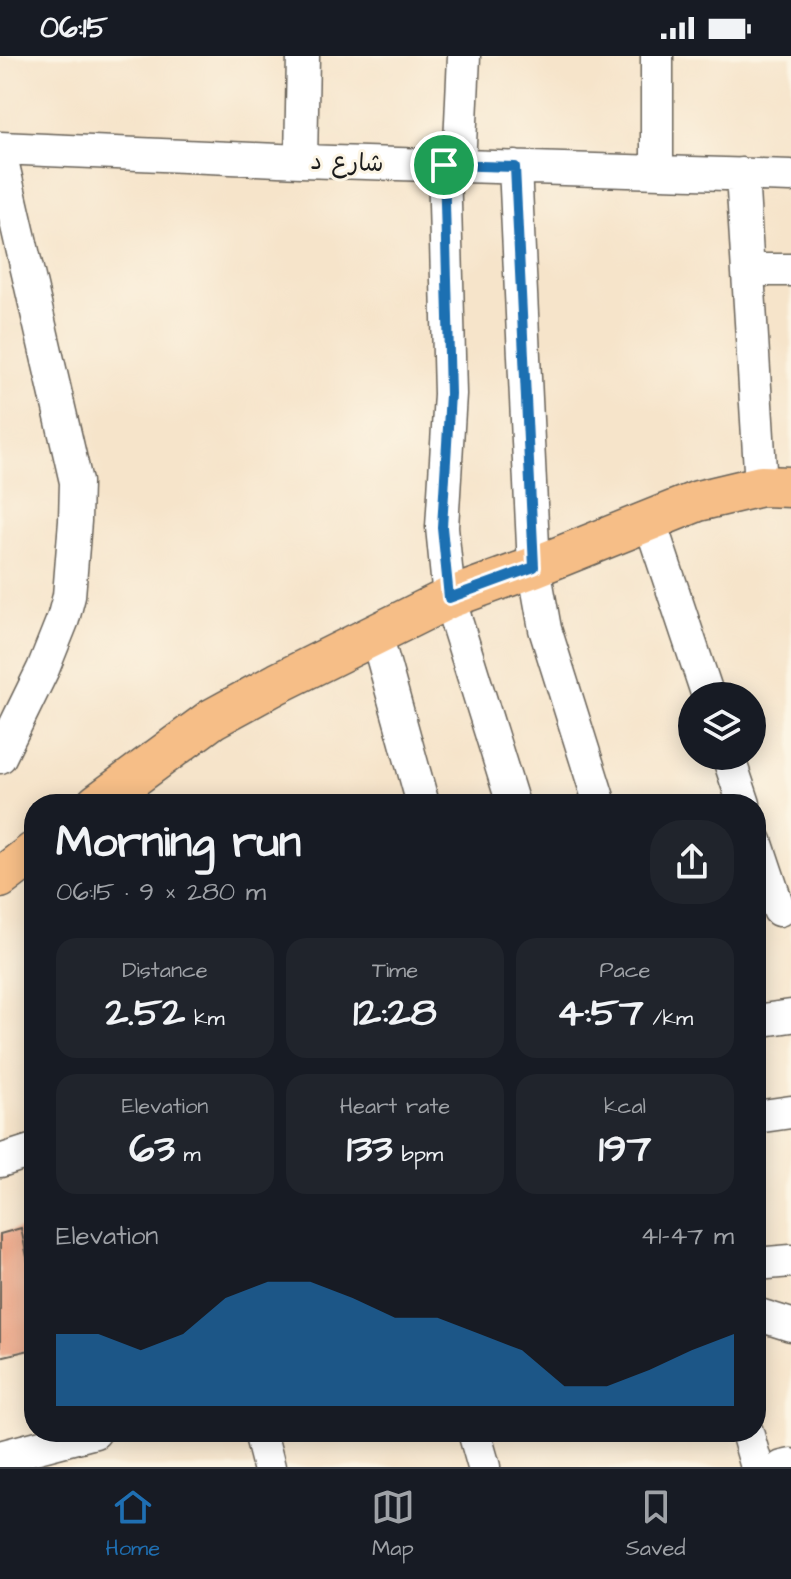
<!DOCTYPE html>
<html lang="en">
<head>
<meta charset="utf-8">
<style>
	:root { --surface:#171b24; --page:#20242c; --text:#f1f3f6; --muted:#9ea1a6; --line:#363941; --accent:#1f6fb2 }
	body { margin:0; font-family:"Architects Daughter","Playpen Sans Arabic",sans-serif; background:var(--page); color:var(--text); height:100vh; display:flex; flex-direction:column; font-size:30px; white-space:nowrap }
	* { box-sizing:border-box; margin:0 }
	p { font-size:26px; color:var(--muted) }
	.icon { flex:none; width:44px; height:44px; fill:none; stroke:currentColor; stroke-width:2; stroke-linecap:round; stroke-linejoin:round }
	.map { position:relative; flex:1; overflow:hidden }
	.side { position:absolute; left:24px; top:738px; width:742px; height:648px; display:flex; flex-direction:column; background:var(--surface); border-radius:32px; box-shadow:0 4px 20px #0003 }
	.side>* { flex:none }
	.tools { position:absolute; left:678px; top:626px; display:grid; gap:16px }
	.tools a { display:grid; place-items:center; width:88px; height:88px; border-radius:50%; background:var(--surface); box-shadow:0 4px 20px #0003; font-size:40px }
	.pin { position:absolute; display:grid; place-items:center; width:68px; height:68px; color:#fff; margin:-34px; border:4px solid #fff; border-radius:50%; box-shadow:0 2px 8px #0007 }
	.round { display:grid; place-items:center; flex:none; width:84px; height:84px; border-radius:32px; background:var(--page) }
	.summary { display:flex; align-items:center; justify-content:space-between; height:136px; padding:0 32px }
	h1 { font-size:44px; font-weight:800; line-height:60px }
	.stats { display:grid; grid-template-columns:repeat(3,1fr); gap:12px; height:136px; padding:8px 32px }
	.stats div { display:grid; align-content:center; border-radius:20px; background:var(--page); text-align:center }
	.stats b { font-size:40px; font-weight:800 }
	.stats small { font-size:22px; font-weight:400 }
	.stats p { font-size:22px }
	.chart { height:224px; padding:16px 32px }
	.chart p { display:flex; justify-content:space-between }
	.chart svg { width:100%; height:144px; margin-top:8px; fill:var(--accent); opacity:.7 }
	.status { display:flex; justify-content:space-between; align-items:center; height:56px; padding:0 40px; background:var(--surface); direction:ltr }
	.status svg { height:22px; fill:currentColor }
	.menu { display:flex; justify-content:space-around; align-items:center; height:112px; border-top:2px solid var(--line); background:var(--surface); font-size:22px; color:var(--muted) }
	.menu a { display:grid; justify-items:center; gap:4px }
	.menu .on { color:var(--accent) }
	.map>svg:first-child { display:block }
	.building { fill:#eba181 }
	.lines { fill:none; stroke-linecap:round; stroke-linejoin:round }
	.minor-casing { stroke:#686259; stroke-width:35 }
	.major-casing { stroke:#686259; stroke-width:43 }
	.minor { stroke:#fff; stroke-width:32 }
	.major { stroke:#f6be87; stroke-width:40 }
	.route-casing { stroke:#fff; stroke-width:16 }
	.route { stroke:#1f6fb2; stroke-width:10 }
	.labels { text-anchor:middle; stroke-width:6; stroke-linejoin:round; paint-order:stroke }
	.street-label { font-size:24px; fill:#1c1c1c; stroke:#fcf5e5 }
</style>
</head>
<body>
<div class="status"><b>06:15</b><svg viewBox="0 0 49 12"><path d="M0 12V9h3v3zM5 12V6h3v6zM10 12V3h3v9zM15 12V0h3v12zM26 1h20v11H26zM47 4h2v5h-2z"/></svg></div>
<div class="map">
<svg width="791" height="1411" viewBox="0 0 791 1411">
	<rect width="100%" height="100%" fill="#fcf5e5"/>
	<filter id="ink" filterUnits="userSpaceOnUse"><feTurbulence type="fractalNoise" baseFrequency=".0125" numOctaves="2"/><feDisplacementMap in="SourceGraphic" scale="16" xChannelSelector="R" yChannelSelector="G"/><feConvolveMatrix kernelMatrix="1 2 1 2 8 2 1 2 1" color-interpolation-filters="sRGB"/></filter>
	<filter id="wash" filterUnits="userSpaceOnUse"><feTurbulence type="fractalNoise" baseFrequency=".006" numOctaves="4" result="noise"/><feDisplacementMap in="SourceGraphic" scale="32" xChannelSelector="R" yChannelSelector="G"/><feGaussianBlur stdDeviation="1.8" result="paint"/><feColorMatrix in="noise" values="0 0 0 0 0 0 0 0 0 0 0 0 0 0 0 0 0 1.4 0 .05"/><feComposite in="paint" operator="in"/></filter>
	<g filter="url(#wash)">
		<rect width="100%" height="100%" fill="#f6e4ca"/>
		<g id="blocks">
			<path class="building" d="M21,1172L34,1235V1293L0,1301V1178Z"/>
		</g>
	</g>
	<g filter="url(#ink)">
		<use href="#blocks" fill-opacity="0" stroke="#686259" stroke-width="2"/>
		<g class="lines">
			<defs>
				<path id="minor" d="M0,92L301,105L791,120
					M0,96L76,426L75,465L69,540L63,563L43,613L0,701
					M301,105L303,0
					M444,109L450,338L442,471L449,542L513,748
					M459,110L464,0
					M515,111L534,511L545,573L600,748
					M657,116V0
					M742,118L761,430
					M748,214H791
					M650,466L708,640
					M376,578L423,748
					M728,700L744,748
					M756,785L779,854
					M756,965L791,960
					M756,1061L791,1056
					M0,1105L34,1094
					M756,1208L791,1205
					M756,1258L791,1269
					M260,1376L269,1411
					M474,1376L484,1411
					M747,1376L757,1411
					M0,1401L95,1376
					M782,1411L791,1409"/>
				<path id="major" d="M97,748L212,663L278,627L449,542L534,511L698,445L761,430L791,431
					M0,822L34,796"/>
			</defs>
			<use href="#minor" class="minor-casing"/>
			<use href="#major" class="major-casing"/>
			<use href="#minor" class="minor"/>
			<use href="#major" class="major"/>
		</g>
	</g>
	<g class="lines" filter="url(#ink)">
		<defs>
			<path id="route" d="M444,109L515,111L534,511L449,542L442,471L450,338Z"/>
		</defs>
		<use href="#route" class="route-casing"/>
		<use href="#route" class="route"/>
	</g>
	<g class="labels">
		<g class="street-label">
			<text transform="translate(347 106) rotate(2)" y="8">شارع د</text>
		</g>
	</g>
</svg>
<div class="tools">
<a><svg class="icon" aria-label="layers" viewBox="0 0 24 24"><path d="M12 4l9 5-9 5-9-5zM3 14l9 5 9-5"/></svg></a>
</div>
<div class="pin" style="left:444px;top:109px;background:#1e9e55"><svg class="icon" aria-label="arrive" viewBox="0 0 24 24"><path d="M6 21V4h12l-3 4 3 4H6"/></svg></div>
<section class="side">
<div class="summary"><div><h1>Morning run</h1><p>06:15 · 9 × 280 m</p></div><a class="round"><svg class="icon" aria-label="share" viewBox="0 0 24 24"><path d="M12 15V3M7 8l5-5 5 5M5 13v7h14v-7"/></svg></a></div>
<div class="stats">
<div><p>Distance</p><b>2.52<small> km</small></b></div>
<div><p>Time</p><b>12:28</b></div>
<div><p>Pace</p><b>4:57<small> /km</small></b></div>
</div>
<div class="stats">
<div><p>Elevation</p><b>63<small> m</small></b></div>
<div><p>Heart rate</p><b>133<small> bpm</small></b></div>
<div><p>kcal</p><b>197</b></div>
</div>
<div class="chart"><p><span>Elevation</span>41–47 m</p>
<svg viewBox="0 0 160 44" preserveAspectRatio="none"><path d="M0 44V22L10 22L20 27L30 22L40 11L50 6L60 6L70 11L80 17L90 17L100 22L110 27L120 38L130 38L140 33L150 27L160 22V44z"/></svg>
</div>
</section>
</div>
<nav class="menu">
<a class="on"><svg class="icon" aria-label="home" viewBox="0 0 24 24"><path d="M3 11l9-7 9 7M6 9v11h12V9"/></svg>Home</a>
<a><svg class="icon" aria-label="map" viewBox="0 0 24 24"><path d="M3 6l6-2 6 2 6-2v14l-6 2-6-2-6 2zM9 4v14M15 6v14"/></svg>Map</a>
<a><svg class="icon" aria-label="saved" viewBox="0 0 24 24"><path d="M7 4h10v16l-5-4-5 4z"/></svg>Saved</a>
</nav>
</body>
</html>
